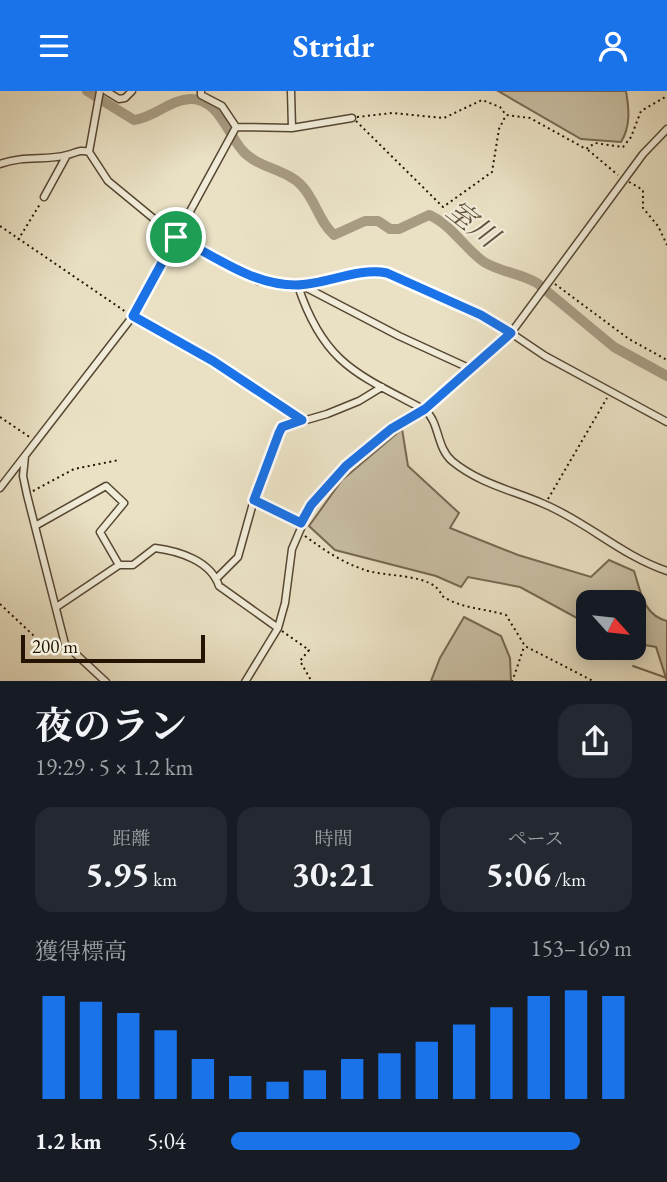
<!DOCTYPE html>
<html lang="ja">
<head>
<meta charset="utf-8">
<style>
	:root { --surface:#171b24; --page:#242831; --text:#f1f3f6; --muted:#9ea1a6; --accent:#1a73e8 }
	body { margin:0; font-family:"EB Garamond","Noto Serif JP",serif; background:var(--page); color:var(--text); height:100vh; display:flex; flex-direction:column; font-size:26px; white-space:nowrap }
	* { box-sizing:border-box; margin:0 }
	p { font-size:23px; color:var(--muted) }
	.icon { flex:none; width:38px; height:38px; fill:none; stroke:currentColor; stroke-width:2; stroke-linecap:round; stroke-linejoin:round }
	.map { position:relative; height:590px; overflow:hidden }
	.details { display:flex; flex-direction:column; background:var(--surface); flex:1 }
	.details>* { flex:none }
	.needle { width:46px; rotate:117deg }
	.controls { position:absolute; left:576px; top:499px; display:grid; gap:14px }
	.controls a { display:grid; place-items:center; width:70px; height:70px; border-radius:14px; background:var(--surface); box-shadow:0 4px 18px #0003; font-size:35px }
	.scale { position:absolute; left:21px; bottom:18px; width:184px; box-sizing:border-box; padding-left:7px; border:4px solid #241401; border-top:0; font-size:19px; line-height:24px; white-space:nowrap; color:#241401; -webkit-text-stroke:5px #f1ecd9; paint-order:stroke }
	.pin { position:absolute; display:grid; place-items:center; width:60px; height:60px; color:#fff; margin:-30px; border:4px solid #fff; border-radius:50%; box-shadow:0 2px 7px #0007 }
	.round { display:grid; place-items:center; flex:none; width:74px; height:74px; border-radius:21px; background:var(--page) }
	.head { display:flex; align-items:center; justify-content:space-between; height:119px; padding:0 35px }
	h1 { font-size:38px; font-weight:700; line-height:52px }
	.stats { display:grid; grid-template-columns:repeat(3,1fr); gap:10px; height:119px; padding:7px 35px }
	.stats div { display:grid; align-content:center; border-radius:18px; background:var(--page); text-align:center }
	.stats b { font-size:35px; font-weight:700 }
	.stats small { font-size:19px; font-weight:400 }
	.stats p { font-size:19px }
	.chart { height:196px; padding:14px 35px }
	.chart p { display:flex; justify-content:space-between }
	.chart svg { width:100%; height:126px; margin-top:7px; stroke:var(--accent); stroke-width:6 }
	ul { padding:0 35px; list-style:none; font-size:23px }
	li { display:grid; grid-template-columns:112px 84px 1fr; align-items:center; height:52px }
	li i { height:18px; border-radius:9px; background:var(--accent) }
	header { display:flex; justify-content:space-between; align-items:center; height:91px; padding:0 35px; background:var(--accent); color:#fff; font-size:32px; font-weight:700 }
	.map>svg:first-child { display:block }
	.green { fill:#c8bea3; stroke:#766952; stroke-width:2 }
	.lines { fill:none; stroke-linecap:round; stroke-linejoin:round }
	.stream { stroke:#73654e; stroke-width:2 }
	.river { stroke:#a79b82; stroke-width:10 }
	.minor-casing { stroke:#564732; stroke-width:9 }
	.path { stroke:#241401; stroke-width:2; stroke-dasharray:2 3.5; stroke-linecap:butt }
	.minor { stroke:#f1ecd9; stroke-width:6 }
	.route-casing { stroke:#fff; stroke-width:14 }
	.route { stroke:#1a73e8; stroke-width:9 }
	.labels { text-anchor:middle; stroke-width:5; stroke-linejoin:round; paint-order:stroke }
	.water-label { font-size:28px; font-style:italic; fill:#5f513b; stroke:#f1ecd9 }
</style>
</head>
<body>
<header><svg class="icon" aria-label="menu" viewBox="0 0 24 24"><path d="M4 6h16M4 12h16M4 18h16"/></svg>Stridr<svg class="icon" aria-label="person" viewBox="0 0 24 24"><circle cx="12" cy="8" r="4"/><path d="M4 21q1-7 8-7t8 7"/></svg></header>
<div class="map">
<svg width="667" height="591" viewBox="0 0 667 591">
	<rect width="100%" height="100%" fill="#eae1c4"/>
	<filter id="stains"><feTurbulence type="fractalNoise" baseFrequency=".00286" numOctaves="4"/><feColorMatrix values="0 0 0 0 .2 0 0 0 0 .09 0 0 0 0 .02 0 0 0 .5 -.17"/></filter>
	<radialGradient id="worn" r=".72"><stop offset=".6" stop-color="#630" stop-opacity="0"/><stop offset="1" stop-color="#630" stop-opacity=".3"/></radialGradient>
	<path class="green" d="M498,0H626C629,17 631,35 621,51L581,48Z
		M402,338L408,375L459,422L450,437L518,464L591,486L609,469L634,480C641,501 643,524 667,530V590L656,556L638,553L634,511H588V533L520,496L468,486L461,496L436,485L335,459L309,435L342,389Z
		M464,526L501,545L510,567L511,590H431L440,567Z"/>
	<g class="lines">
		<path class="stream" d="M633,575L667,587"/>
		<path class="river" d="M87,0L134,29C154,27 169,9 190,8C218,7 227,42 242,59C257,77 287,78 302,95C316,110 319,131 334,144L365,130H378L390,138H399L429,124C451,133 464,157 484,171C500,181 520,182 537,192L614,256L667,285"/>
		<defs>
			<path id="minor" d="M100,0L89,61L108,90L176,146L258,190L307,197L399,245L471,278
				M106,0L119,8L125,7L132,0
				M201,0V4L222,15L236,36
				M291,0L292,37
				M236,36L292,37L352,27
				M0,73C24,64 46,70 67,64C76,62 79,58 89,61
				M44,106L67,64
				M300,194L371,181L387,182L481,224L511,242L643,63L667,38
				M298,195C324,273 357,283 425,319C440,332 436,356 452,370C480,393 512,399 544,413C587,431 622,465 667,480
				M133,225L213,270L302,329
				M25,365L23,385L27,404L65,553L106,591
				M0,397L133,225L236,36
				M254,409L301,432
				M35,435L106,395L124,412L100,441L119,474
				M217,487L238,466L255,405L282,336L327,323L359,310L382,296
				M58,515L119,474H133L155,457C179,460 211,470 219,495L278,537
				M245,591L278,537L285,512L292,458L311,414L346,375L391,338L425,319L511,242L545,265L667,331"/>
		</defs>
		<use href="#minor" class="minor-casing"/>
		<path class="path" d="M357,26L392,22L444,27L482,9L500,16L506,24L530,27L586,58L595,52L623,56L631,46L641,20L667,5
			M356,30L443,116L492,81L499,38L506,24
			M588,59L618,84
			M629,91L643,99V117L658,135L667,154
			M0,135L126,221
			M18,149L40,113
			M555,193L629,248L667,269
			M0,326L31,347
			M33,400L74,378L119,369
			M548,408L607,307
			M305,445C324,459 340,470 362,478C383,487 434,481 442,505C462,518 483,517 506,524L525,555L595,591
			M0,513L50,560L60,555
			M282,540L309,559L300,570L312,591
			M512,591L524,556"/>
		<use href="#minor" class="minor"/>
	</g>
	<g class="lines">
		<defs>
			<path id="route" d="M176,146C216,165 251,194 296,194C326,194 357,176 387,182L481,224L511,242L425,318L391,338L346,375L311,414L301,432L254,409L279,342L282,336L302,329L213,270L133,225Z"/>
		</defs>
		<use href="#route" class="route-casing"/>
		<use href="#route" class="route"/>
	</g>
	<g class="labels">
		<g class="water-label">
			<text transform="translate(473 132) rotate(38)" y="10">室川</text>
		</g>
	</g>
	<rect width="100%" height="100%" filter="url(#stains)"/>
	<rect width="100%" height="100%" fill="url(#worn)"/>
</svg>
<div class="controls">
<a><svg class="needle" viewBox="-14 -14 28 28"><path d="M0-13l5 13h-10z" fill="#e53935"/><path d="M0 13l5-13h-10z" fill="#9ea1a6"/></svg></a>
</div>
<div class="scale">200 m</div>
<div class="pin" style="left:176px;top:146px;background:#1e9e55"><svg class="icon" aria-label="arrive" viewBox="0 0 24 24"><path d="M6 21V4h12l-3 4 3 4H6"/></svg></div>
</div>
<section class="details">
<div class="head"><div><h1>夜のラン</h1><p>19:29 · 5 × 1.2 km</p></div><a class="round"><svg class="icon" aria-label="share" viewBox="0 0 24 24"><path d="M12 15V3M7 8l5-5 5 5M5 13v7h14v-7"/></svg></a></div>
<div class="stats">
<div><p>距離</p><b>5.95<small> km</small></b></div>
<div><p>時間</p><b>30:21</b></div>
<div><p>ペース</p><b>5:06<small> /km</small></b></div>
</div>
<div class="chart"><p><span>獲得標高</span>153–169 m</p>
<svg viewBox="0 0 160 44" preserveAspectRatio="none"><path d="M5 44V8M15 44V10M25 44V14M35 44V20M45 44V30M55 44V36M65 44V38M75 44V34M85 44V30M95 44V28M105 44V24M115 44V18M125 44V12M135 44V8M145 44V6M155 44V8"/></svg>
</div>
<ul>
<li><b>1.2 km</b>5:04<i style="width:87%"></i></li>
</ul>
</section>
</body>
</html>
